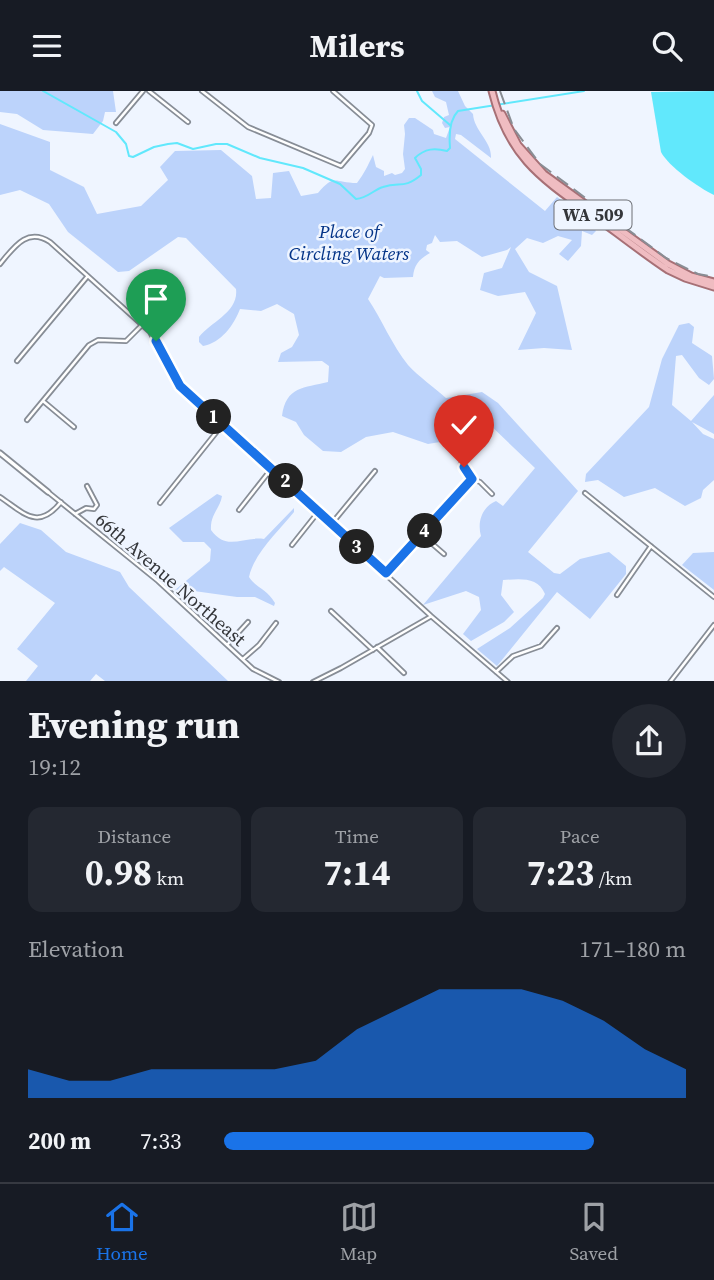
<!DOCTYPE html>
<html lang="en">
<head>
<meta charset="utf-8">
<style>
	:root { --surface:#171b24; --page:#242831; --text:#f1f3f6; --muted:#9ea1a6; --line:#363941; --accent:#1a73e8 }
	body { margin:0; font-family:"Source Serif 4",serif; background:var(--page); color:var(--text); height:100vh; display:flex; flex-direction:column; font-size:26px; white-space:nowrap }
	* { box-sizing:border-box; margin:0 }
	p { font-size:23px; color:var(--muted) }
	.icon { flex:none; width:38px; height:38px; fill:none; stroke:currentColor; stroke-width:2; stroke-linecap:round; stroke-linejoin:round }
	.map { position:relative; height:590px; overflow:hidden }
	.panel { display:flex; flex-direction:column; background:var(--surface); flex:1 }
	.panel>* { flex:none }
	.pin { position:absolute; display:grid; place-items:center; width:60px; height:60px; color:#fff; margin:-72px -30px; border-radius:50% 50% 50% 0; rotate:-45deg; box-shadow:0 0 7px #0007 }
	.pin .icon { rotate:45deg }
	.km { position:absolute; width:35px; height:35px; margin:-18px; border-radius:50%; background:#222; color:#fff; font-size:19px; line-height:35px; text-align:center }
	.round { display:grid; place-items:center; flex:none; width:74px; height:74px; border-radius:37px; background:var(--page) }
	.head { display:flex; align-items:center; justify-content:space-between; height:119px; padding:0 28px }
	h1 { font-size:38px; font-weight:700; line-height:52px }
	.stats { display:grid; grid-template-columns:repeat(3,1fr); gap:10px; height:119px; padding:7px 28px }
	.stats div { display:grid; align-content:center; border-radius:14px; background:var(--page); text-align:center }
	.stats b { font-size:35px; font-weight:700 }
	.stats small { font-size:19px; font-weight:400 }
	.stats p { font-size:19px }
	.chart { height:196px; padding:14px 28px }
	.chart p { display:flex; justify-content:space-between }
	.chart svg { width:100%; height:126px; margin-top:7px; fill:var(--accent); opacity:.7 }
	ul { padding:0 28px; list-style:none; font-size:23px }
	li { display:grid; grid-template-columns:112px 84px 1fr; align-items:center; height:52px }
	li i { height:18px; border-radius:9px; background:var(--accent) }
	header { display:flex; justify-content:space-between; align-items:center; height:91px; padding:0 28px; background:var(--surface); font-size:32px; font-weight:700 }
	.dock { display:flex; justify-content:space-around; align-items:center; height:98px; border-top:2px solid var(--line); background:var(--surface); font-size:19px; color:var(--muted) }
	.dock a { display:grid; justify-items:center; gap:4px }
	.dock .on { color:var(--accent) }
	.map>svg:first-child { display:block }
	.green { fill:#bcd3fb }
	.water { fill:#61e8fc }
	.lines { fill:none; stroke-linecap:round; stroke-linejoin:round }
	.stream { stroke:#61e8fc; stroke-width:2 }
	.minor-casing { stroke:#878d96; stroke-width:6 }
	.tertiary-casing { stroke:#878d96; stroke-width:7 }
	.primary-casing { stroke:#a77076; stroke-width:9 }
	.minor { stroke:#fff; stroke-width:2.5 }
	.tertiary { stroke:#fff; stroke-width:3.5 }
	.primary { stroke:#efbcc1; stroke-width:5 }
	.rail { stroke:#898d94; stroke-width:2; stroke-dasharray:14 7; stroke-linecap:butt }
	.route-casing { stroke:#fff; stroke-width:14 }
	.route { stroke:#1a73e8; stroke-width:9 }
	.labels { text-anchor:middle; stroke-width:5; stroke-linejoin:round; paint-order:stroke }
	.shield { fill:#eff5ff; stroke:#6c6f75; stroke-width:2 }
	.shield-label { font-size:18px; font-weight:bold; fill:#34363a }
	.park-label { font-size:19px; font-style:italic; fill:#033387; stroke:#eff5ff }
	.street-label { font-size:19px; fill:#34363a; stroke:#eff5ff }
</style>
</head>
<body>
<header><svg class="icon" aria-label="menu" viewBox="0 0 24 24"><path d="M4 6h16M4 12h16M4 18h16"/></svg>Milers<svg class="icon" aria-label="search" viewBox="0 0 24 24"><circle cx="10" cy="10" r="6"/><path d="M15 15l6 6"/></svg></header>
<div class="map">
<svg width="714" height="591" viewBox="0 0 714 591">
	<rect width="100%" height="100%" fill="#eff5ff"/>
	<path class="green" d="M0,0H113L116,21H105L103,30L93,43L43,39L17,23L0,21Z
		M432,0H458L465,15L473,23C474,40 492,50 491,67L461,44L456,43L455,48L545,120L557,106L592,130L578,127L573,128L559,118L554,124L558,122L574,131L590,133L596,140L592,144L582,140L581,155L568,170L559,163L572,149L558,145L543,152L527,147L515,158L529,181L557,195L572,259L544,257L518,259L536,222L525,201L498,205L480,199L484,182L502,177L511,156L507,159L482,166L457,150L440,151L435,144L432,152L427,154L426,159L430,162C419,168 414,174 413,186L384,187L380,185L368,208C382,229 392,254 408,274C419,286 434,296 446,307L482,301L498,312L578,400L528,461L554,482L560,483L580,468L609,461L626,475V483L590,528L557,501L497,575L477,558L510,537L543,507L545,503C538,485 519,488 503,489L501,504L514,521L504,531L471,550L463,543L481,519L479,506L466,500L423,514L481,445C477,431 482,416 496,410L503,415L535,377L488,332L440,351L428,353L393,341L366,346L341,361L323,360L304,344L296,331L282,325C286,295 304,297 328,291L329,275L322,270L278,271L281,262L292,256L299,244L294,223L277,213L261,220L240,218C234,234 221,252 203,255L199,251V246C211,231 239,221 236,198L186,147L178,146L129,180L118,181L68,141L49,113L20,99L0,104V33L50,51V79L84,96L97,123L141,115L168,89L160,76L175,60L221,59L252,85L256,108L271,107L273,82L289,80L301,105L318,102C335,82 334,92 357,92C364,83 368,74 373,64L376,76L384,80V85L392,82L395,84L402,82L405,78L403,63L405,43L404,34L409,27H415L433,39L434,43L446,47L450,36L445,37L442,32L444,26L449,24L446,11L435,6Z
		M689,232L694,236L692,252L712,265L714,288L709,294L699,287L682,264L676,265L672,314L691,330L714,304V343L692,331L703,343L714,348V389L703,399L701,407L685,415L655,397L624,406L598,389L585,391L586,383L649,316L662,268L679,234Z
		M217,403L222,405C220,418 210,423 211,439C227,461 242,445 264,448L294,417V421C279,440 254,462 249,486C256,497 266,497 275,512L274,515L255,506H237L194,500L181,504L175,499L210,470L211,458L204,451H183L169,437Z
		M20,432L41,439L66,461L120,481L129,496L228,590H105L96,583L90,590H26L38,575L17,558L55,512L4,476L0,480V453Z
		M714,461V499L682,474L693,462Z"/>
	<path class="water" d="M714,0V104C699,97 668,75 661,61L651,1Z"/>
	<g class="lines">
		<path class="stream" d="M43,0L116,41L126,53L129,65L133,66L154,56L168,53L177,52L193,58L216,53H227L260,67L303,77L340,93L356,108C368,107 373,99 383,96C400,90 403,99 421,84V78L415,67C425,57 435,57 447,60L450,57C449,45 449,29 458,20L584,0
			M417,0L422,10L450,34"/>
		<defs>
			<path id="minor" d="M149,0L188,31
				M202,0L248,36L341,75L369,42L372,34L333,0
				M116,32L143,0
				M0,173C14,156 27,136 50,151L150,241L180,295L431,525L508,591
				M17,270L87,186
				M43,310L74,336
				M27,329L89,254L98,249L126,250L142,234
				M461,373L471,383L472,388L480,391L492,403
				M48,401L158,490L253,578L279,591
				M585,402L714,506
				M0,406C24,422 38,440 61,411
				M160,412L223,333
				M239,419L272,377
				M75,423L86,417L94,418L97,414L87,395
				M333,431L375,380
				M422,444L444,463
				M292,454L319,420
				M386,482L472,388
				M617,504L651,455
				M331,520L373,559
				M227,554L248,531
				M377,556L404,582
				M243,568L259,554L276,532
				M496,581L513,565L541,555L557,537
				M313,591L341,577L430,526
				M670,591L714,534"/>
			<path id="tertiary" d="M0,362L48,401"/>
			<path id="primary" d="M492,0C509,69 544,89 598,128C621,145 644,163 668,179L685,187L714,196
				M502,23L518,54L544,83L668,173L691,185L714,191"/>
		</defs>
		<use href="#minor" class="minor-casing"/>
		<use href="#tertiary" class="tertiary-casing"/>
		<use href="#primary" class="primary-casing"/>
		<use href="#minor" class="minor"/>
		<use href="#tertiary" class="tertiary"/>
		<use href="#primary" class="primary"/>
		<path class="rail" d="M500,0L514,38L540,73L666,167L698,183L714,186"/>
	</g>
	<g class="lines">
		<defs>
			<path id="route" d="M156,250L180,295L386,482L472,388L464,376"/>
		</defs>
		<use href="#route" class="route-casing"/>
		<use href="#route" class="route"/>
	</g>
	<g class="labels">
		<rect class="shield" x="554.5" y="109.5" width="77" height="29" rx="5"/>
		<g class="shield-label">
			<text x="593" y="130">WA 509</text>
		</g>
		<g class="park-label">
			<text x="349" y="147">Place of<tspan x="349" dy="22">Circling Waters</tspan></text>
		</g>
		<g class="street-label">
			<text transform="translate(171 488) rotate(41)" y="7">66th Avenue Northeast</text>
		</g>
	</g>
</svg>
<div class="pin" style="left:156px;top:250px;background:#1e9e55"><svg class="icon" aria-label="arrive" viewBox="0 0 24 24"><path d="M6 21V4h12l-3 4 3 4H6"/></svg></div>
<div class="pin" style="left:464px;top:376px;background:#d93025"><svg class="icon" aria-label="check" viewBox="0 0 24 24"><path d="M5 12l5 5 9-10"/></svg></div>
<b class="km" style="left:214px;top:326px">1</b>
<b class="km" style="left:286px;top:390px">2</b>
<b class="km" style="left:357px;top:456px">3</b>
<b class="km" style="left:425px;top:440px">4</b>
</div>
<section class="panel">
<div class="head"><div><h1>Evening run</h1><p>19:12</p></div><a class="round"><svg class="icon" aria-label="share" viewBox="0 0 24 24"><path d="M12 15V3M7 8l5-5 5 5M5 13v7h14v-7"/></svg></a></div>
<div class="stats">
<div><p>Distance</p><b>0.98<small> km</small></b></div>
<div><p>Time</p><b>7:14</b></div>
<div><p>Pace</p><b>7:23<small> /km</small></b></div>
</div>
<div class="chart"><p><span>Elevation</span>171–180 m</p>
<svg viewBox="0 0 160 44" preserveAspectRatio="none"><path d="M0 44V34L10 38L20 38L30 34L40 34L50 34L60 34L70 31L80 20L90 13L100 6L110 6L120 6L130 10L140 17L150 27L160 34V44z"/></svg>
</div>
<ul>
<li><b>200 m</b>7:33<i style="width:80%"></i></li>
</ul>
</section>
<nav class="dock">
<a class="on"><svg class="icon" aria-label="home" viewBox="0 0 24 24"><path d="M3 11l9-7 9 7M6 9v11h12V9"/></svg>Home</a>
<a><svg class="icon" aria-label="map" viewBox="0 0 24 24"><path d="M3 6l6-2 6 2 6-2v14l-6 2-6-2-6 2zM9 4v14M15 6v14"/></svg>Map</a>
<a><svg class="icon" aria-label="saved" viewBox="0 0 24 24"><path d="M7 4h10v16l-5-4-5 4z"/></svg>Saved</a>
</nav>
</body>
</html>
